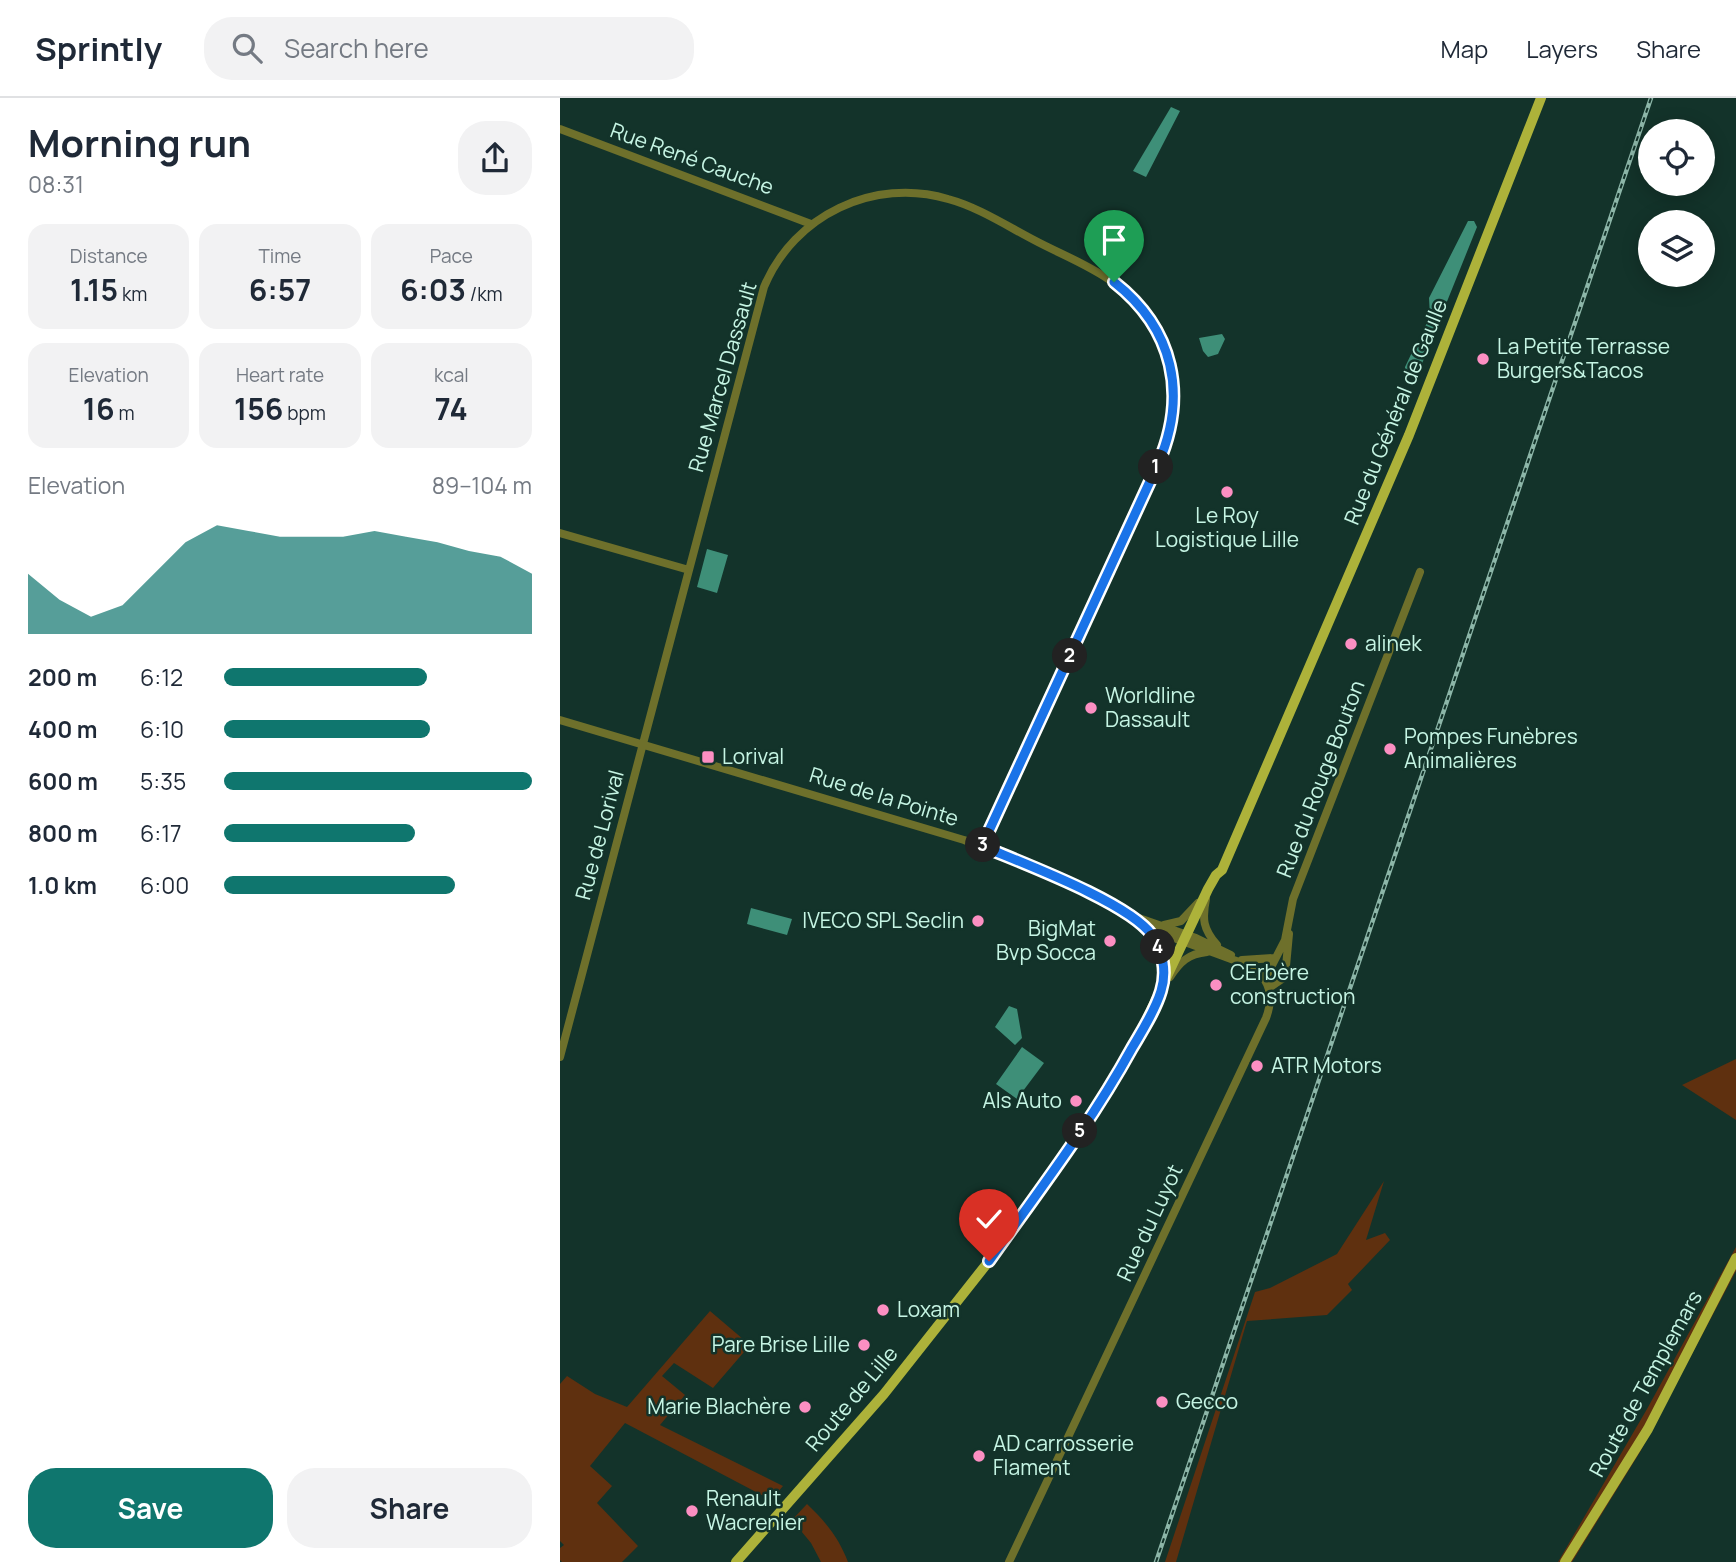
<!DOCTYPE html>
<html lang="en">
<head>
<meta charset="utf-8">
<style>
	:root { --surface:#fff; --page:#f2f2f3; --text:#1f2937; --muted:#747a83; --line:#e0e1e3; --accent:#0f766e }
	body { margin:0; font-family:Manrope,sans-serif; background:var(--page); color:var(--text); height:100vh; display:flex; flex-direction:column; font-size:26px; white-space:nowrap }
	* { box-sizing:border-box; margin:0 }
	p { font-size:23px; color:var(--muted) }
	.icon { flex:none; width:38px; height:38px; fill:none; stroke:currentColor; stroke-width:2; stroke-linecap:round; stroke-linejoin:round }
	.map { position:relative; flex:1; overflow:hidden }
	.details { display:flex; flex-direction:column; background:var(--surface); width:560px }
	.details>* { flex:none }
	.tools { position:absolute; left:1078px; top:21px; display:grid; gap:14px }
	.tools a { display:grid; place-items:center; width:77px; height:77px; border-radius:50%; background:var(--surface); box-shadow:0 4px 18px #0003; font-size:35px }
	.pin { position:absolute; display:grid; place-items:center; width:60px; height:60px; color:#fff; margin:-72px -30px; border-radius:50% 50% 50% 0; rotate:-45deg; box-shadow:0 0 7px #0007 }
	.pin .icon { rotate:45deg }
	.km { position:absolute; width:35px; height:35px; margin:-18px; border-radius:50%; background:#222; color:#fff; font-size:19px; line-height:35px; text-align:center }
	.round { display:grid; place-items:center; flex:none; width:74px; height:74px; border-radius:28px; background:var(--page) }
	.summary { display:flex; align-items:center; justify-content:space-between; height:119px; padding:0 28px }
	h1 { font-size:38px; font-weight:700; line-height:52px }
	.stats { display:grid; grid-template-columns:repeat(3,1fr); gap:10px; height:119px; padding:7px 28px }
	.stats div { display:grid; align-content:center; border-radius:18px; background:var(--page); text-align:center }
	.stats b { font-size:30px; font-weight:700 }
	.stats small { font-size:19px; font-weight:400 }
	.stats p { font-size:19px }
	.chart { height:196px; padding:14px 28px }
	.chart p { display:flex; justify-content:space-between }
	.chart svg { width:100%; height:126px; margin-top:7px; fill:var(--accent); opacity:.7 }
	.action { display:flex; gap:14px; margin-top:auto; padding:14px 28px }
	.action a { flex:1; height:80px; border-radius:28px; background:var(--accent); color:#fff; font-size:28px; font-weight:700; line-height:80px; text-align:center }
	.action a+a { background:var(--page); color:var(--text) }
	ul { padding:0 28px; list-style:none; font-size:23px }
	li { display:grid; grid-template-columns:112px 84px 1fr; align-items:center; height:52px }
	li i { height:18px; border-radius:9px; background:var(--accent) }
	header { display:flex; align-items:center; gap:42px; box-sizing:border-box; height:98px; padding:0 35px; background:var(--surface); border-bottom:2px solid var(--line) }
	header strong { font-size:33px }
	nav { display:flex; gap:38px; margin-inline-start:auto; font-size:24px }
	.search { width:490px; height:63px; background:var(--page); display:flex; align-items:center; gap:18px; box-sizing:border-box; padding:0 24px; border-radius:28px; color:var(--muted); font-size:26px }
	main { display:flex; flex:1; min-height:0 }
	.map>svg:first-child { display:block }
	.green { fill:#5f300f }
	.water { fill:#3e8f78 }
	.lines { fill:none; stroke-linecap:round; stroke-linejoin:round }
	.minor { stroke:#6e702b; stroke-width:8 }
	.major { stroke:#adb23a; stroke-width:10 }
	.rail-casing { stroke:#8cb6a8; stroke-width:4.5 }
	.rail { stroke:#13332a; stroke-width:2; stroke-dasharray:5; stroke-linecap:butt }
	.route-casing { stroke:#fff; stroke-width:14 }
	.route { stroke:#1a73e8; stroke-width:9 }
	.poi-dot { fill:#fc8fc2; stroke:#13332a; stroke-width:2.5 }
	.labels { text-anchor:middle; stroke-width:5; stroke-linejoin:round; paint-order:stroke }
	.street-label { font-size:21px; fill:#c6f5e4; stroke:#13332a }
	.poi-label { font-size:21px; fill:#c6f5e4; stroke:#13332a; text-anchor:start }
</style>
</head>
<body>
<header>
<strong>Sprintly</strong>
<div class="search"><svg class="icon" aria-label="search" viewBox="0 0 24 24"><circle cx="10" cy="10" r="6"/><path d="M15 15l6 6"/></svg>Search here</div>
<nav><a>Map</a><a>Layers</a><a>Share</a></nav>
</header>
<main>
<section class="details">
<div class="summary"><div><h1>Morning run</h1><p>08:31</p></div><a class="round"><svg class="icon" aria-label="share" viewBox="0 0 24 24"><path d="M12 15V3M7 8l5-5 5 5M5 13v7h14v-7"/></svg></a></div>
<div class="stats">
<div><p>Distance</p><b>1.15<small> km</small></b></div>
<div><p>Time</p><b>6:57</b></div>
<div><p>Pace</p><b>6:03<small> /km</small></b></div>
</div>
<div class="stats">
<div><p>Elevation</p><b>16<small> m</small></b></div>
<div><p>Heart rate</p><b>156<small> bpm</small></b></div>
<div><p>kcal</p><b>74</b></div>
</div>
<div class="chart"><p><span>Elevation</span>89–104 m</p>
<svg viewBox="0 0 160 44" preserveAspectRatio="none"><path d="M0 44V23L10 32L20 38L30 34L40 23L50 12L60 6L70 8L80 10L90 10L100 10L110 8L120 10L130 12L140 15L150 17L160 23V44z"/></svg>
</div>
<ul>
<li><b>200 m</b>6:12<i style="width:66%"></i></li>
<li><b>400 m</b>6:10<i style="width:67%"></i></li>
<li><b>600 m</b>5:35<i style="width:100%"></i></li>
<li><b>800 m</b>6:17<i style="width:62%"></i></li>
<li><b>1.0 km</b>6:00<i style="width:75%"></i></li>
</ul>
<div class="action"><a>Save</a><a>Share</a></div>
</section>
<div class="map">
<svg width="1176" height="1464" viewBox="0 0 1176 1464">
	<rect width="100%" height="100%" fill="#13332a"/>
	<path class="green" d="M1176,961V1022L1122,987Z
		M824,1083L806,1142L825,1135L830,1142L788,1186L792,1192L767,1217L687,1223L616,1464H605L695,1194L710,1190L777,1156Z
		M1176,1149V1173L1080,1354L1012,1464H998L1087,1311Z
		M150,1213L190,1247L153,1290L114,1265L102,1278L125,1297L100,1327L223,1388L211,1402L65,1325L30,1368L52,1388L37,1405L78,1448L62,1464H2L0,1462V1450L4,1447L0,1443V1286L7,1278L35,1296L67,1309Z
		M247,1406C265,1423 279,1440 288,1464H261L251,1445L232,1422Z"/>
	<path class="water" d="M611,9L620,13L586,79L573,73Z
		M908,123H914L917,129L857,278L845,272V269L856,246L863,242L866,236L864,231L870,218L869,200Z
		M662,236L665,241L658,256L648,259L643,253L639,240Z
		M147,451L168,457L157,495L137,489Z
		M191,810L232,821L227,837L187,826Z
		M449,908L457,911L462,940L455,947L435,929Z
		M462,949L484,965L457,1001L436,986Z"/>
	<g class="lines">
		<path class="minor" d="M0,31L251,126
			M0,435L129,472
			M0,622L404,742L465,766L517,790L558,810L595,833L690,868C710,880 714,899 706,920L449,1464
			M646,801C642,821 643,831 657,847
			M576,819L636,840L671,857
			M604,827L621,823L638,805
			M586,831L601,855L603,883
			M682,862L714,860
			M610,879C620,864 628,856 647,854
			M705,881L725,842L733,801L860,474
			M709,890L725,879L729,836
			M0,959L204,189C234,117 314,79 388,101C418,109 447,128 474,142C500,156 530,167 554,185C606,222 627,290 605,350L422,749"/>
		<path class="major" d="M176,1464L324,1296L429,1163L506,1053L549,991L576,944L648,791L656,777L662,772L849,337L981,0
			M1005,1464L1088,1331L1176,1160"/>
		<defs>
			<path id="rail" d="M596,1464L1091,0"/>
		</defs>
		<use href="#rail" class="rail-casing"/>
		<use href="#rail" class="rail"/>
	</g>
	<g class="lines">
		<defs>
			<path id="route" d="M429,1163C478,1094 531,1025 572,950C582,933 595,913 601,893C607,874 603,853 592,837C568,804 462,765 422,748L598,366C628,297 614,231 554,184"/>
		</defs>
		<use href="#route" class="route-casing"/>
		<use href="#route" class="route"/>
	</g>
	<g class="poi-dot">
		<circle cx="923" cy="261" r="7"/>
		<circle cx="667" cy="394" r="7"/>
		<circle cx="791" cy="546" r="7"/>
		<circle cx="531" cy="610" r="7"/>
		<circle cx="830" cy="651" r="7"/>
		<rect x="141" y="652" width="14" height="14" rx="3.5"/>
		<circle cx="418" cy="823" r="7"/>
		<circle cx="550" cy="843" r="7"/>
		<circle cx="656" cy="887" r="7"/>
		<circle cx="697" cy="968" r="7"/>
		<circle cx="516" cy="1003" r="7"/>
		<circle cx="323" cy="1212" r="7"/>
		<circle cx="304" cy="1247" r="7"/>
		<circle cx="602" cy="1304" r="7"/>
		<circle cx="245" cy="1309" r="7"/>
		<circle cx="419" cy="1358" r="7"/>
		<circle cx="132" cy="1413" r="7"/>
	</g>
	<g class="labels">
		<g class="street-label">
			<text transform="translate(132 61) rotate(20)" y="7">Rue René Cauche</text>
			<text transform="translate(163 279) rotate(-74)" y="7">Rue Marcel Dassault</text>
			<text transform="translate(836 314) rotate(-68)" y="7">Rue du Général de Gaulle</text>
			<text transform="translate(761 681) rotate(-69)" y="7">Rue du Rouge Bouton</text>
			<text transform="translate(324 699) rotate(17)" y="7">Rue de la Pointe</text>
			<text transform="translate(40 737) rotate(-75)" y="7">Rue de Lorival</text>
			<text transform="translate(590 1125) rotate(-65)" y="7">Rue du Luyot</text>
			<text transform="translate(1086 1286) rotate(-61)" y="7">Route de Templemars</text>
			<text transform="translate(292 1301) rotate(-50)" y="7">Route de Lille</text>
		</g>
		<g class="poi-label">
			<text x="937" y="256">La Petite Terrasse<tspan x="937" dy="24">Burgers&amp;Tacos</tspan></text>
			<text x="667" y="425" text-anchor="middle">Le Roy<tspan x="667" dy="24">Logistique Lille</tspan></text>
			<text x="805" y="553">alinek</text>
			<text x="545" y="605">Worldline<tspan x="545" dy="24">Dassault</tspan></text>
			<text x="844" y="646">Pompes Funèbres<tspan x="844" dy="24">Animalières</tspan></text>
			<text x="162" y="666">Lorival</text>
			<text x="404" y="830" text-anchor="end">IVECO SPL Seclin</text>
			<text x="536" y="838" text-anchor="end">BigMat<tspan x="536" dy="24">Bvp Socca</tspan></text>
			<text x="670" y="882">CErbère<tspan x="670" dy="24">construction</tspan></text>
			<text x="711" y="975">ATR Motors</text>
			<text x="502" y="1010" text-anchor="end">Als Auto</text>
			<text x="337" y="1219">Loxam</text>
			<text x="290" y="1254" text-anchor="end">Pare Brise Lille</text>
			<text x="616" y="1311">Gecco</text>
			<text x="231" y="1316" text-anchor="end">Marie Blachère</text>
			<text x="433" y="1353">AD carrosserie<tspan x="433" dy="24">Flament</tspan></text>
			<text x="146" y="1408">Renault<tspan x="146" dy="24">Wacrenier</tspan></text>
		</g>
	</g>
</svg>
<div class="tools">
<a><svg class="icon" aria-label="locate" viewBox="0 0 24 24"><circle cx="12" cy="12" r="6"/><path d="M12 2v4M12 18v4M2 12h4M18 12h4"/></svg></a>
<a><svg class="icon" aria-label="layers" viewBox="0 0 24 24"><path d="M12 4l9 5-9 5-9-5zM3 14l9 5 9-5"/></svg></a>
</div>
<div class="pin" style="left:554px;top:184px;background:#1e9e55"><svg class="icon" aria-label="arrive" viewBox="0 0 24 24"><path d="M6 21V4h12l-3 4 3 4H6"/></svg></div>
<div class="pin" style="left:429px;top:1163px;background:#d93025"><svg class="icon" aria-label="check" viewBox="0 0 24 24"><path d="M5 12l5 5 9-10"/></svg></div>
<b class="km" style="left:596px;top:369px">1</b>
<b class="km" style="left:510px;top:558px">2</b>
<b class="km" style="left:423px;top:747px">3</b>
<b class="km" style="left:598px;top:849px">4</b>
<b class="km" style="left:520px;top:1033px">5</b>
</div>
</main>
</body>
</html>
